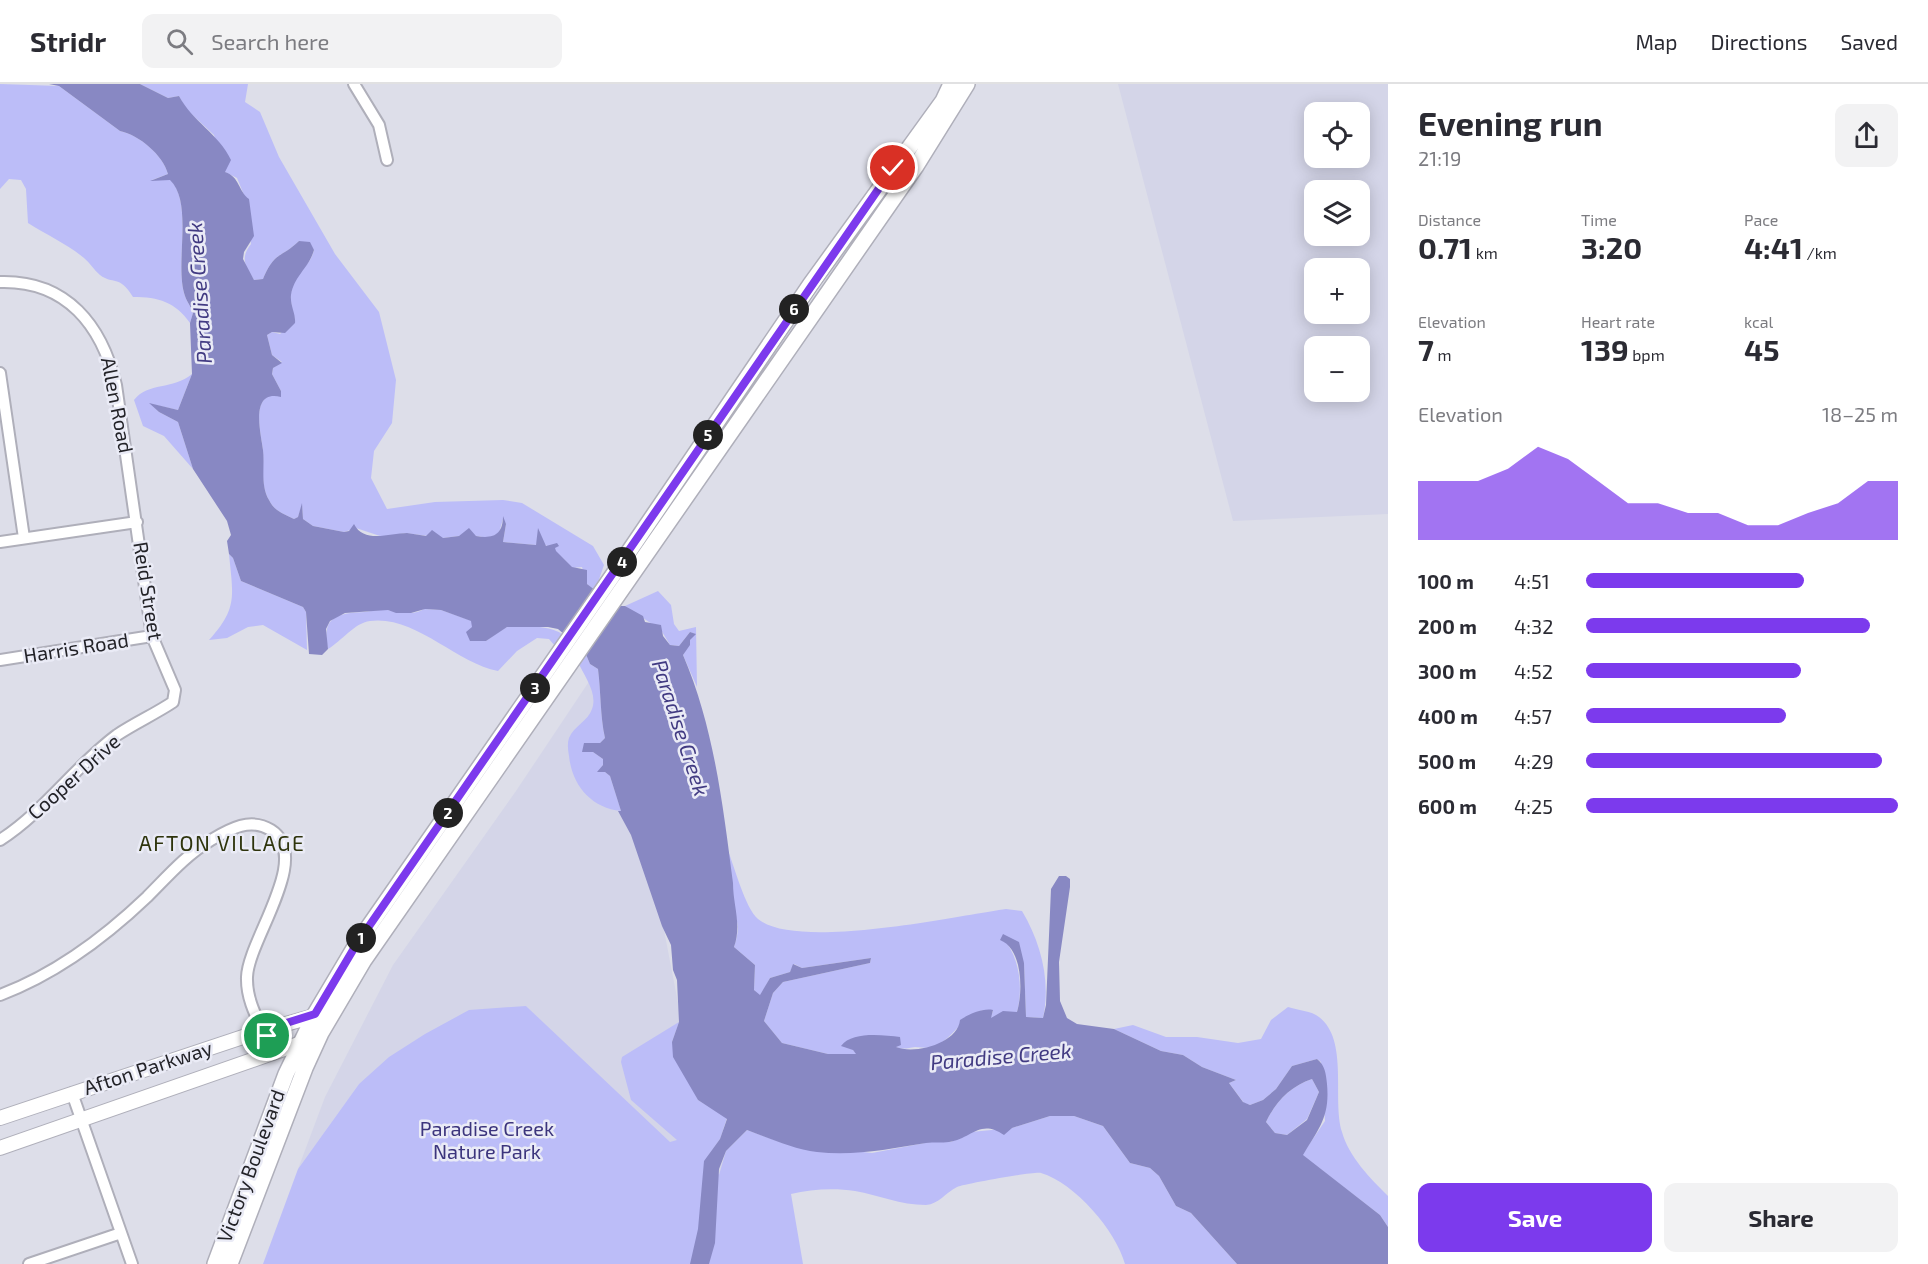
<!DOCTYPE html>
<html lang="en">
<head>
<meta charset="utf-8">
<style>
	:root { --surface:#fff; --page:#f2f2f3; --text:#2b2b33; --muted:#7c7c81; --line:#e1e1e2; --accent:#7c3aed }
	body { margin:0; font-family:"Exo 2",sans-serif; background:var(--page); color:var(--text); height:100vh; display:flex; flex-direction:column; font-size:22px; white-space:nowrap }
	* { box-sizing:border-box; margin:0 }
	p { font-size:20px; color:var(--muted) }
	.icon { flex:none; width:33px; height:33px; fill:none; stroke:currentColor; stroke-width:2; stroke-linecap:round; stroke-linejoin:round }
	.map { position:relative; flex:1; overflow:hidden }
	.panel { display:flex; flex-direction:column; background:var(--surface); width:540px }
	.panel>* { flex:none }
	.tools { position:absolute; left:1304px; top:18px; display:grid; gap:12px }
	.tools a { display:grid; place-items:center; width:66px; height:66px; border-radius:12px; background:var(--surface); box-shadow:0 3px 15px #0003; font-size:30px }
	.pin { position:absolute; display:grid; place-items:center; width:51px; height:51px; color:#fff; margin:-26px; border:3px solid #fff; border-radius:50%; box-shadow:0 2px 6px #0007 }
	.km { position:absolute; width:30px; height:30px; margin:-15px; border-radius:50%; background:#222; color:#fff; font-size:16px; line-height:30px; text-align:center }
	.round { display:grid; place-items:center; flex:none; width:63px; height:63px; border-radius:12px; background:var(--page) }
	.overview { display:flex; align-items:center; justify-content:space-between; height:102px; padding:0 30px }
	h1 { font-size:33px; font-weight:700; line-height:45px }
	.figures { display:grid; grid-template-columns:repeat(3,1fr); gap:9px; height:102px; padding:6px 30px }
	.figures div { display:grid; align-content:center }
	.figures b { font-size:30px; font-weight:700 }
	.figures small { font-size:16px; font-weight:400 }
	.figures p { font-size:16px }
	.chart { height:168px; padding:12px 30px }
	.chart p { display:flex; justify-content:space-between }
	.chart svg { width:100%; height:108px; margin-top:6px; fill:var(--accent); opacity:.7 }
	.primary-button { display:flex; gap:12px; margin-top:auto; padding:12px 30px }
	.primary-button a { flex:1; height:69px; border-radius:12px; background:var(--accent); color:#fff; font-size:24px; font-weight:700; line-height:69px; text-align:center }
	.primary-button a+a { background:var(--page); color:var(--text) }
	ul { padding:0 30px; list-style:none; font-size:20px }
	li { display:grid; grid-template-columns:96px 72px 1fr; align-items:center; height:45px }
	li i { height:15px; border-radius:8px; background:var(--accent) }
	header { display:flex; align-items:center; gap:36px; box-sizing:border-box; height:84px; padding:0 30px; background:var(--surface); border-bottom:2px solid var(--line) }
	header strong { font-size:28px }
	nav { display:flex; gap:33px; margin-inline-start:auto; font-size:21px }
	.search { width:420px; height:54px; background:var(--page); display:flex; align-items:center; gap:15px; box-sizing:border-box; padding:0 21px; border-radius:12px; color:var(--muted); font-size:22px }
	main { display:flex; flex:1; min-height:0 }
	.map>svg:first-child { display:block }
	.built { fill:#d4d5e8; fill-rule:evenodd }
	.green { fill:#bcbdf8 }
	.water { fill:#8888c3; fill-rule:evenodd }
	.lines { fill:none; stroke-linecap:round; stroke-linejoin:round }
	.minor-casing { stroke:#afafba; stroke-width:14 }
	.tertiary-casing { stroke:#afafba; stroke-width:16 }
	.secondary-casing { stroke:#afafba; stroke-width:18 }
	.minor { stroke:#fff; stroke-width:10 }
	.tertiary { stroke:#fff; stroke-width:14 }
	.secondary { stroke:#fff; stroke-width:15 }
	.route-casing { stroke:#fff; stroke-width:12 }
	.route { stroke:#7c3aed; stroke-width:8 }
	.labels { text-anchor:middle; stroke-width:5; stroke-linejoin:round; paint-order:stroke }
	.street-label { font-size:20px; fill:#232328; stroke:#eaebf6 }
	.park-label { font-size:20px; fill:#3c357d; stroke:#eaebf6 }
	.water-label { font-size:21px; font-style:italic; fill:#413a82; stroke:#eaebf6 }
	.neighbourhood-label { font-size:21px; letter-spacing:1.5px; fill:#2e340c; stroke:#eaebf6 }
</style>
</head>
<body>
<header>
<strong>Stridr</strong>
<div class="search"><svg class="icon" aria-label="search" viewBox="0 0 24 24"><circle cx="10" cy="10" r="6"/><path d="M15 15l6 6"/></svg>Search here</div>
<nav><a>Map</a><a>Directions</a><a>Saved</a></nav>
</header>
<main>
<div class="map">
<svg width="1388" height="1180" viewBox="0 0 1388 1180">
	<rect width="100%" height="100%" fill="#dddee9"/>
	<path class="built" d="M1118,0H1388V430L1233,437ZM1314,28H1359V74H1314ZM1314,106H1359V152H1314ZM1314,184H1359V230H1314ZM1314,262H1359V308H1314Z
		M602,578L619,612L679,924L746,1110L662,1053L526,922L359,1000L298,1085L325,1013L393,881L516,707Z"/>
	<path class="green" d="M0,0L59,2L120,47C139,51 163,71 168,90L152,96L170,95C194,120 174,181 185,212C187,218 191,222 193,229L190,239C175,218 159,213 133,213C119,190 113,201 100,191C94,186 90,179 84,174C67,160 47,151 28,139L26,105L21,96L9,95L0,105Z
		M140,0H248L245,18L260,28L279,73L335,170L379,228L396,296L392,339L374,367L371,394L387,425L435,418L503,416L522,419L593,462L604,481L595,507L587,500L582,483L572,484C561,470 551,466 538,455L536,461L503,458L506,440L503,435L499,449L490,454L476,452L468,447L459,452L443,454L405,449L383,453L356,444L344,448L313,442L303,435L302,421L298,433L294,435C284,430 274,427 269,416C260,401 264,382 263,366C261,350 249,305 281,312V307L272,290L273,284L282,278L272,271L267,251L272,248L280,250L295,235C290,223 288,201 298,189C306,181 311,178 314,166L299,157C280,175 275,167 263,195L254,196C245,182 240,174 251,160L244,111L237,94L225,88L214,51L185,24L179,12L168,14Z
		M192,290L178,326L151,320L159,328L178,338L193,385L164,352L143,342L134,316C148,298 173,306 192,290Z
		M229,470L233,474L241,497L303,523L306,528L307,566L263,541L248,543L227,554L209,556C238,524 233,512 229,470Z
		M658,507L671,521L674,540L679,547L696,543L697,603L683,571L690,556L695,550L690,548L679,562L670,561L661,546L625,522Z
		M424,525L441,526L472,537V543L486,557C492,553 500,546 507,543C518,540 555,542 563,551L555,562L549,555L537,554L517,567L498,587C456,579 415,531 370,537C354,539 342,557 328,565C321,533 337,529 365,528C372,527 381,525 388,526C400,528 414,532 424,525Z
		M585,568L590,580L598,585C601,608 600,631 605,654L600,659L582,668H593L603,675V681L598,688H605L610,692L621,727C591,724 572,701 569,672C568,666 567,660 569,654C574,642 588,637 592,625C598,609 584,592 578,578Z
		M727,764C734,781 745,824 758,835C796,867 956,832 1006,825L1022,827C1041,859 1051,897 1043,934L1026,933L1024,879L1006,858C1020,877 1023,905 1017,928L990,935L993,927C965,920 955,959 929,964C925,964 919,963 915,963C908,964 903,966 896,963L900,953H856L853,966L857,970H828L782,959L764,937L773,909L783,898L870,879L871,874L802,884L794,880L790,888L770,894L760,912L754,906L755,881L734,863C742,839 735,838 733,817C731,799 729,781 727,764Z
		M526,922L670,1058L677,1056L631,1016L621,978L622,973L679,938L672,958L698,1016L727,1034L720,1055L708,1072L719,1091L726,1067L747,1046L783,1059L872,1069L930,1058H951L971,1048L1012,1044L1050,1032H1074L1103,1042L1130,1079L1150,1084L1159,1092L1176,1122L1191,1129L1237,1180H1125C1116,1147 1075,1099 1041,1089C1035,1087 965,1100 957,1103C945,1109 939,1120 926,1121C900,1121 879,1111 855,1107C835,1104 811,1105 791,1110L803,1180H263L298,1085L359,1000L389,973L425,950L469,926Z
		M1288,923C1297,926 1312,927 1319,933C1349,956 1332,1015 1342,1048C1349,1073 1370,1094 1388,1112V1143L1380,1131L1302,1071L1325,1037L1321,978L1317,975L1292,982L1276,1005L1263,1016L1250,1021L1244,1019L1229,999L1236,996L1202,983L1183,971L1161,967L1114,945L1133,941L1166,953H1197L1238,959L1261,955L1271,936Z
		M1312,995L1319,1008L1307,1035L1287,1051L1275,1049L1266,1038C1276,1017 1291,1002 1312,995Z"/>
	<path class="water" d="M49,0H140L168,14L179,12C192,37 219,50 231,76L225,88C240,93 238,107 249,115L254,152L244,168L243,175L254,196L263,195C275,167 280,175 299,157L310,158L314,166C309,184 294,192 291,211C290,222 296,230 295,239L285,249L272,248L267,251L272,271L282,279L273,284L272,290L281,307V313C249,305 261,350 263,366C265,382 260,401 269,416C274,427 284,430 294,435L298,433L302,419L303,435L313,442L344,448L349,447L354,440C364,460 390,449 407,449C413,450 420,451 426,452L432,446L443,454L459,452L469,444L476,452C493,455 503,451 503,432L506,440L503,458L536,461L538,444L546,462L557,459L559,462L555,464L556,467L572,483L587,486V500L616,522H625L643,532L645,538L661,541L663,552L670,561L679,562L690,548L696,550L690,556V561L683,571C714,643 723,722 733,799C733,822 742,840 734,863L755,881L754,906L760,911L770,894L790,888L793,880L802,884L871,874L870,879L783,898L773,909L764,937L782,959L828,970H856L853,966L841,962C852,947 883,951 900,953L901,961L896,963C915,971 958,959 960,936C969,930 983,924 993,926L991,934L1003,927L1017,928C1023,908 1023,865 1000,856L1003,850L1019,858L1024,879L1026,933L1043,934L1046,921L1051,805L1059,792H1066L1070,795V803L1059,878L1060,917L1067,934L1077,940L1114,945L1161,967L1183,971L1202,983L1236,996L1229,999L1243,1018L1250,1021L1263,1016L1276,1005L1292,982L1317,975C1325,981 1326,990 1327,1000C1330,1033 1319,1044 1303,1071L1380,1131L1388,1143V1180H1237L1191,1129L1176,1122L1159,1092L1150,1084L1130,1079L1103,1042L1074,1032H1050L1012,1044L1004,1051C980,1034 971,1055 949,1058C942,1059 934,1058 926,1059C889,1065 855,1072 817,1068C793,1065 769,1054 747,1046L726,1067L719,1085L715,1159L709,1180H690L698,1145L704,1077L720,1055L727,1035L698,1016L673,973L672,958L679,938L677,896L673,886L671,861L662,842L631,751L618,727H621L610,692L605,688H597L603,681V675L593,668H582L584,659H600L605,654C600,631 601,608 598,585L590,580L585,568L558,545L548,543H507L486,557H470L466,548L472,543L471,537L441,526L425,525L411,529H396L388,526L345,529L330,537L326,545L328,565L322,571L309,570L306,528L303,523L241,497L233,474L229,470L227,457L231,451L227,437L193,385L178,338L159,328L149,319L178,326L192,290L190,239L193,229C191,222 187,218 185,212C174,181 194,119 170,96L150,97L168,90C163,71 139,51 120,47L59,2ZM1312,995L1319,1008L1307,1036L1287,1051L1275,1049L1266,1038C1276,1017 1291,1002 1312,995Z"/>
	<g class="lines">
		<defs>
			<path id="minor" d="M354,0L379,41L387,76
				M0,198C67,196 102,242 116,301L152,552L175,606L173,618C155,630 135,639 117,651C75,682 44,728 0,756
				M0,289L24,454
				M0,458L137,438
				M0,576L152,552
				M0,911C56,890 104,854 147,813C168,792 186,771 211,756C230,745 250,733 271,746C313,773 248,856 247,893C246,922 264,944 273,970
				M72,1009L132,1180
				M29,1180L121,1149"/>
			<path id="tertiary" d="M0,1034L261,947L321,930
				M0,1064L307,957"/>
			<path id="secondary" d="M215,1180L286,990L315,930L356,861L611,494L810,201L943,17L951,0
				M230,1180L305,984L321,949L364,876L916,82L967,0"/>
		</defs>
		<use href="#minor" class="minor-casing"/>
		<use href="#tertiary" class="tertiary-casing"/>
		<use href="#secondary" class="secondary-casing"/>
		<use href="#minor" class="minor"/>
		<use href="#tertiary" class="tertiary"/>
		<use href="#secondary" class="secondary"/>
	</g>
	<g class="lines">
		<defs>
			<path id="route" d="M267,952L261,947L315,930L356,861L893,84"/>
		</defs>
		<use href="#route" class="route-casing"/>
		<use href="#route" class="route"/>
	</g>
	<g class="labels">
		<g class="street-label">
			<text transform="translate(117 321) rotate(79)" y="7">Allen Road</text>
			<text transform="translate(148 507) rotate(81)" y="7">Reid Street</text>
			<text transform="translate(76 564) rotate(-9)" y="7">Harris Road</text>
			<text transform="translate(74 693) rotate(-42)" y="7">Cooper Drive</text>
			<text transform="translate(148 984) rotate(-18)" y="7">Afton Parkway</text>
			<text transform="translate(251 1082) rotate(-70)" y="7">Victory Boulevard</text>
		</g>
		<g class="park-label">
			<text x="487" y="1052">Paradise Creek<tspan x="487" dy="23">Nature Park</tspan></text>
		</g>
		<g class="water-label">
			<text transform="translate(200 209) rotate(-94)" y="7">Paradise Creek</text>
			<text transform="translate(680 644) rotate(72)" y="7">Paradise Creek</text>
			<text transform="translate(1001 973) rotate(-5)" y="7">Paradise Creek</text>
		</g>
		<g class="neighbourhood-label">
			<text x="222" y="767">AFTON VILLAGE</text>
		</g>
	</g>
</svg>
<div class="tools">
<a><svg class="icon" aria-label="locate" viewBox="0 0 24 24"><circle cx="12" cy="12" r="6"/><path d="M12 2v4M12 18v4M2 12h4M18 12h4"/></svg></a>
<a><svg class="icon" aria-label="layers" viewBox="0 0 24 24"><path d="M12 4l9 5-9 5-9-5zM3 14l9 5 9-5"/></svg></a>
<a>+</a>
<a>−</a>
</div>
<div class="pin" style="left:267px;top:952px;background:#1e9e55"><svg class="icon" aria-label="arrive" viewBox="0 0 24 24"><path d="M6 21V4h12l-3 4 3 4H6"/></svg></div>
<div class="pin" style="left:893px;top:84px;background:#d93025"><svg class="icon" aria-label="check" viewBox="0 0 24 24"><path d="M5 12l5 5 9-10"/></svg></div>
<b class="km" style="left:361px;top:854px">1</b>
<b class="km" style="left:448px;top:729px">2</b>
<b class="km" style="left:535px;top:604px">3</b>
<b class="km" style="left:622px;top:478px">4</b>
<b class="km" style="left:708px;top:351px">5</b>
<b class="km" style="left:794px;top:225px">6</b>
</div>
<section class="panel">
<div class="overview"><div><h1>Evening run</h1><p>21:19</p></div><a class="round"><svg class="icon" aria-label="share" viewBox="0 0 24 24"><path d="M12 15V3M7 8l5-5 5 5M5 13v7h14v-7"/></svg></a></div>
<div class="figures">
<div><p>Distance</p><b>0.71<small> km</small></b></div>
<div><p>Time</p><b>3:20</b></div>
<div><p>Pace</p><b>4:41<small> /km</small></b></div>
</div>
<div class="figures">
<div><p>Elevation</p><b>7<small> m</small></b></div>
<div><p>Heart rate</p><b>139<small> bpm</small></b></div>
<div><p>kcal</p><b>45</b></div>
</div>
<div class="chart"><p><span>Elevation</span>18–25 m</p>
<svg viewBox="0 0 160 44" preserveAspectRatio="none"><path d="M0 44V20L10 20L20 20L30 15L40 6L50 11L60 20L70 29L80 29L90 33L100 33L110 38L120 38L130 33L140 29L150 20L160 20V44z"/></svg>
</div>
<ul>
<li><b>100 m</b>4:51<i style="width:70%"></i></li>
<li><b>200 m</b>4:32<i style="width:91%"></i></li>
<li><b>300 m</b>4:52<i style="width:69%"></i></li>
<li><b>400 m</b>4:57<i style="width:64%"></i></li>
<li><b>500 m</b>4:29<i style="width:95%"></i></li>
<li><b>600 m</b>4:25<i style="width:100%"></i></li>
</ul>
<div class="primary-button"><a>Save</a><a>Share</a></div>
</section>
</main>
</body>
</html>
